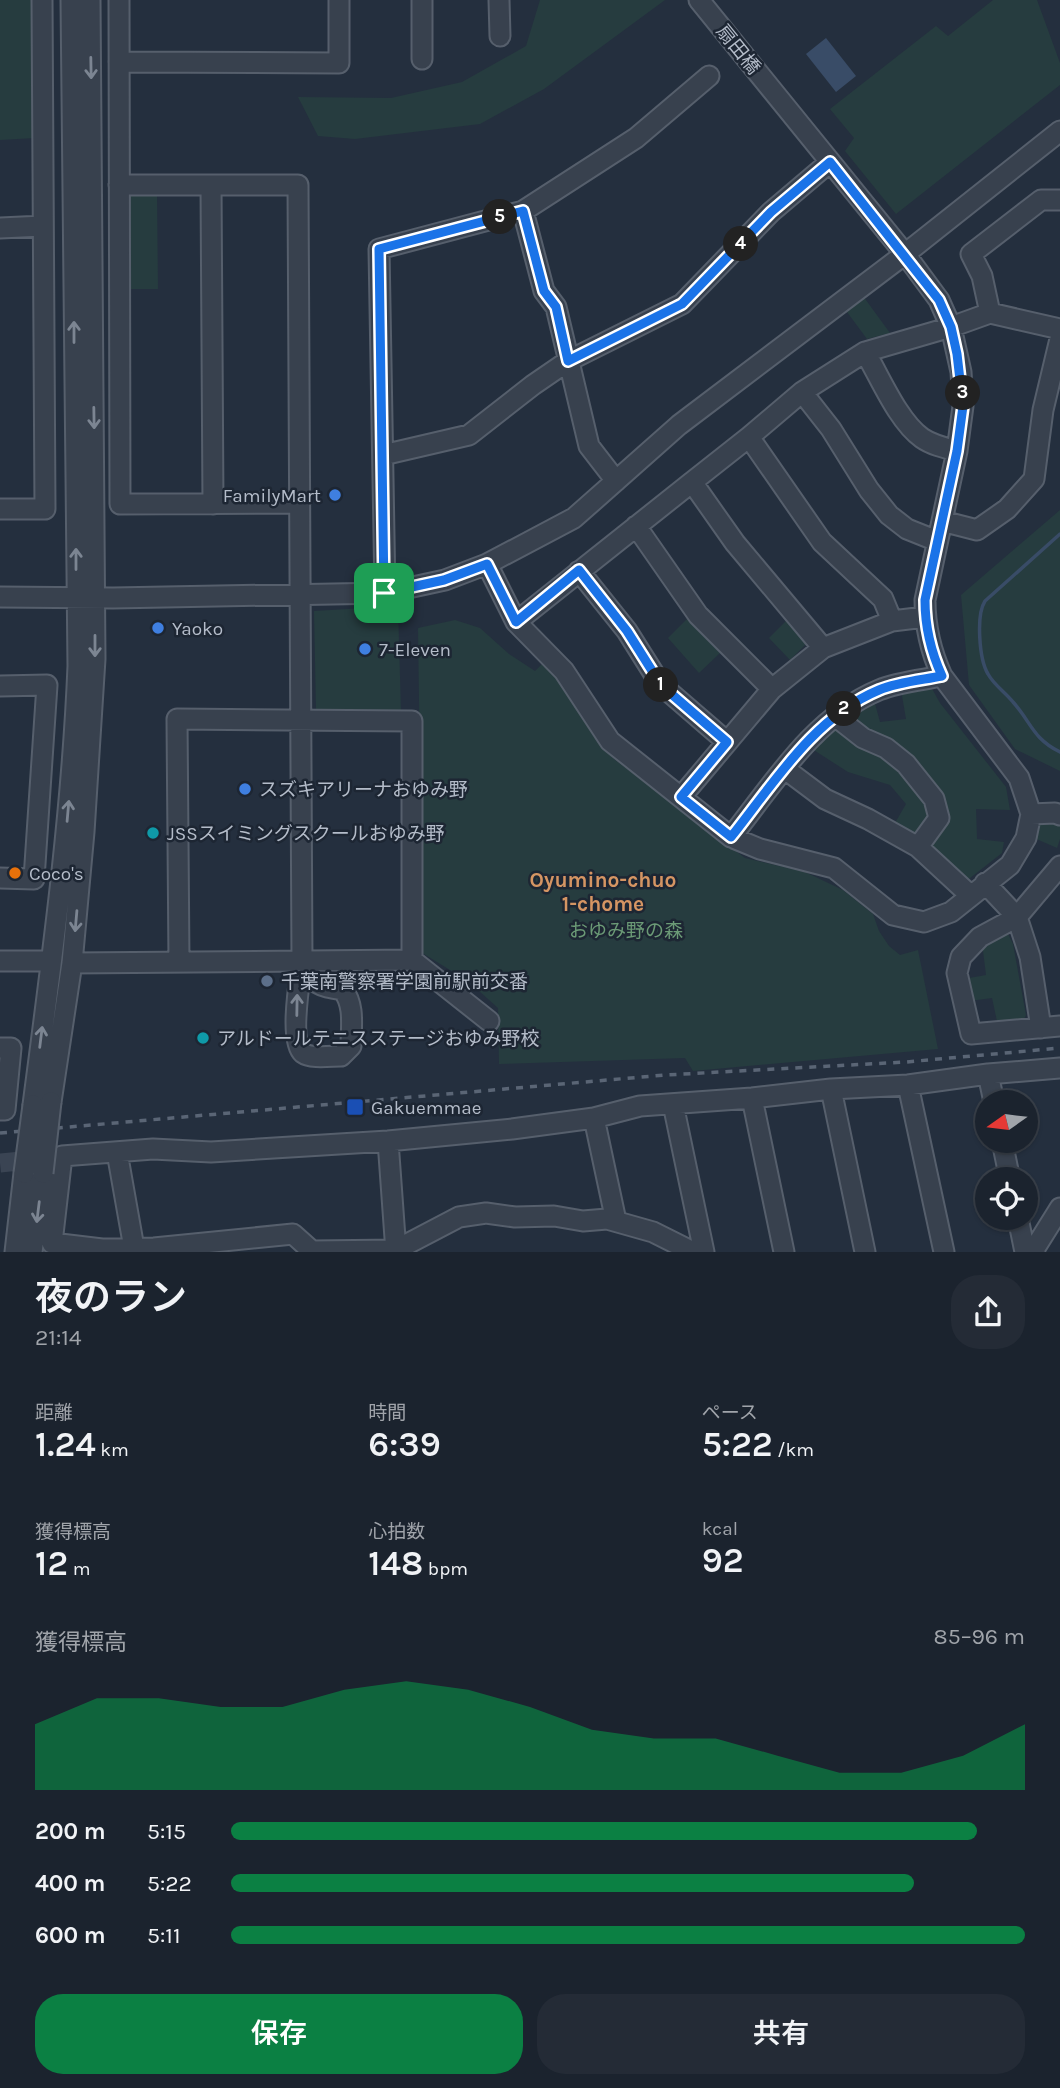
<!DOCTYPE html>
<html lang="ja">
<head>
<meta charset="utf-8">
<style>
	:root { --surface:#1b232e; --page:#242b36; --text:#f1f3f6; --muted:#a0a4aa; --line:#39404a; --accent:#0b8043 }
	body { margin:0; font-family:Karla,"Noto Sans JP",sans-serif; background:var(--page); color:var(--text); height:100vh; display:flex; flex-direction:column; font-size:26px; white-space:nowrap }
	* { box-sizing:border-box; margin:0 }
	p { font-size:23px; color:var(--muted) }
	.icon { flex:none; width:38px; height:38px; fill:none; stroke:currentColor; stroke-width:2; stroke-linecap:round; stroke-linejoin:round }
	.map { position:relative; height:1252px; overflow:hidden }
	.panel { display:flex; flex-direction:column; background:var(--surface); flex:1 }
	.panel>* { flex:none }
	.needle { width:46px; rotate:256deg }
	.buttons { position:absolute; left:975px; top:1090px; display:grid; gap:14px }
	.buttons a { display:grid; place-items:center; width:63px; height:63px; border-radius:50%; background:var(--surface); box-shadow:0 2px 5px #0004,0 0 0 2px var(--line); font-size:35px }
	.pin { position:absolute; display:grid; place-items:center; width:60px; height:60px; color:#fff; margin:-30px; border-radius:14px; box-shadow:0 4px 10px #0006 }
	.km { position:absolute; width:35px; height:35px; margin:-18px; border-radius:50%; background:#222; color:#fff; font-size:19px; line-height:35px; text-align:center }
	.round { display:grid; place-items:center; flex:none; width:74px; height:74px; border-radius:28px; background:var(--page) }
	.head { display:flex; align-items:center; justify-content:space-between; height:119px; padding:0 35px }
	h1 { font-size:38px; font-weight:600; line-height:52px }
	.stats { display:grid; grid-template-columns:repeat(3,1fr); gap:10px; height:119px; padding:7px 35px }
	.stats div { display:grid; align-content:center }
	.stats b { font-size:35px; font-weight:600 }
	.stats small { font-size:19px; font-weight:400 }
	.stats p { font-size:19px }
	.chart { height:196px; padding:14px 35px }
	.chart p { display:flex; justify-content:space-between }
	.chart svg { width:100%; height:126px; margin-top:7px; fill:var(--accent); opacity:.7 }
	.primary-button { display:flex; gap:14px; margin-top:auto; padding:14px 35px }
	.primary-button a { flex:1; height:80px; border-radius:28px; background:var(--accent); color:#fff; font-size:28px; font-weight:600; line-height:80px; text-align:center }
	.primary-button a+a { background:var(--page); color:var(--text) }
	ul { padding:0 35px; list-style:none; font-size:23px }
	li { display:grid; grid-template-columns:112px 84px 1fr; align-items:center; height:52px }
	li i { height:18px; border-radius:9px; background:var(--accent) }
	.map>svg:first-child { display:block }
	.green { fill:#263c3f }
	.water { fill:#394c67 }
	.lines { fill:none; stroke-linecap:round; stroke-linejoin:round }
	.stream { stroke:#394c67; stroke-width:3.5 }
	.minor-tunnel { stroke:#3a4453; stroke-width:19; stroke-dasharray:19 10; stroke-linecap:butt }
	.minor-casing { stroke:#565f6c; stroke-width:23 }
	.minor { stroke:#38414e; stroke-width:19 }
	.rail { stroke:#5a6575; stroke-width:3.5; stroke-dasharray:7 7; stroke-linecap:butt }
	.minor-bridge-casing { stroke:#565f6c; stroke-width:23; stroke-linecap:butt }
	.minor-bridge { stroke:#38414e; stroke-width:19 }
	.oneway { stroke:#7c8592 }
	.route-casing { stroke:#fff; stroke-width:14 }
	.route { stroke:#1a73e8; stroke-width:9 }
	.shop-dot { fill:#3f7fe0; stroke:#1d2633; stroke-width:2.5 }
	.culture-dot { fill:#0f9aa8; stroke:#1d2633; stroke-width:2.5 }
	.food-dot { fill:#e8710a; stroke:#1d2633; stroke-width:2.5 }
	.service-dot { fill:#5c6f8a; stroke:#1d2633; stroke-width:2.5 }
	.transit-dot { fill:#1a4fb4; stroke:#1d2633; stroke-width:2.5 }
	.labels { text-anchor:middle; stroke-width:5; stroke-linejoin:round; paint-order:stroke }
	.street-label { font-size:19px; fill:#b4bcc9; stroke:#1d2633 }
	.poi-label { font-size:19px; fill:#b4bcc9; stroke:#1d2633; text-anchor:start }
	.park-label { font-size:19px; fill:#6b9a76; stroke:#1d2633 }
	.neighbourhood-label { font-size:21px; font-weight:bold; fill:#d59563; stroke:#1d2633 }
</style>
</head>
<body>
<div class="map">
<svg width="1060" height="1252" viewBox="0 0 1060 1252">
	<rect width="100%" height="100%" fill="#242f3e"/>
	<path class="green" d="M0,0H35V138L0,140Z
		M540,0H665L544,89L480,124L355,139L318,136L298,97L391,98L462,82L526,46Z
		M993,0H1037L1060,63V85L896,214L845,151L854,138L830,109L936,26L948,36Z
		M121,193H157L158,289H122Z
		M863,296L890,333L867,339L847,312Z
		M1060,510V771L1015,749L969,685L961,595Z
		M398,606L401,712L316,710L314,611Z
		M687,619L720,653L699,673L668,638Z
		M455,620L480,628L509,654L535,671L542,664L561,682L595,738L614,759L745,858L805,872L843,890L873,914L879,931L889,946L900,955L918,950L938,1049L693,1071L685,1058L499,1064L498,1008L468,981L419,951L420,774L418,628Z
		M787,620L806,644L790,660L769,638Z
		M931,687L940,703L1006,787L1010,810L976,809L977,839L1004,842L1002,853L965,882L927,848L944,808L845,721L874,700L880,722L906,719L901,690Z
		M831,725L854,744L891,759L929,800L930,815L918,835L911,837L895,823L906,804L890,785L848,772L809,747Z
		M1034,819L1060,823V839L1057,848L1025,834Z
		M1005,928L1013,944L1026,1015L1023,1021H997L992,998L962,1002L958,980L986,975L982,943Z"/>
	<path class="water" d="M826,38L856,76L836,92L806,54Z"/>
	<g class="lines">
		<path class="stream" d="M1060,534L985,601C976,615 979,659 988,674C994,685 1005,692 1013,702C1031,722 1033,739 1060,752"/>
		<path class="minor-tunnel" d="M0,1163L40,1159"/>
		<defs>
			<path id="minor" d="M119,0L120,504L300,503
				M499,0L500,36
				M422,59V0
				M119,62L339,63V0
				M119,185H298L302,961C300,978 289,1041 303,1053C311,1059 331,1056 341,1056L351,1046C351,1026 355,1006 343,990C319,986 311,985 302,961
				M211,185L213,504
				M523,211L544,291L556,307L589,446L616,481
				M0,228L43,226
				M990,313L982,276L971,254L1041,200H1060
				M865,352C880,377 898,421 922,438C932,445 945,448 957,451
				M802,392L831,429L869,490L889,515L907,529L937,541
				M749,437L802,392L865,352L951,327L990,313L1060,329
				M383,455L469,435L533,385L568,361L682,304L771,212L830,162
				M692,482L749,437L822,542L883,599L892,621
				M0,509H45L42,0
				M942,521L977,530L1007,509L1034,479L1043,410L1060,339
				M636,526L698,615L772,689
				M487,564L516,622L564,671L610,741L731,837L760,849L834,868L893,915L924,922L951,912L1010,865L1026,838L1031,814L1019,778L942,676C931,652 925,627 925,600L957,451L963,406L961,372L951,327L939,300L905,254L699,0
				M579,571L627,631L661,685L727,742
				M385,593L379,249L523,211L636,138L709,76
				M0,597L113,598L385,593L445,580L487,564L574,518L679,425L905,254L1060,131
				M516,622L692,482L735,543L823,648
				M0,686L47,685L34,879L0,878
				M835,716L863,738L886,748L906,764L934,799L939,818L918,847
				M785,769L825,799L868,819L918,847L971,896
				M681,797L772,689L823,648L892,621L925,617
				M1031,814L1055,813L1060,815
				M731,837C774,783 814,717 879,690C898,682 922,680 942,676
				M1060,866L1017,917L980,937L961,957L957,973L971,1034L1060,1026
				M985,883L1017,917L1030,957L1041,1028
				M0,961H51
				M179,962L177,719L412,721V960
				M72,963L412,960L489,1021
				M0,1048H11L5,1110H0
				M988,1074L994,1102
				M908,1085L944,1252
				M831,1089L865,1252
				M752,1098L784,1252
				M51,1102L72,963L84,832L95,659L90,0
				M673,1104L704,1252
				M33,1105C52,959 72,813 78,666L71,0
				M594,1118L616,1221
				M388,1141L396,1252
				M1002,1141L1010,1180
				M117,1152L134,1248
				M1018,1218L1025,1252
				M15,1252L24,1173
				M32,1252L43,1173
				M693,1252L653,1232L607,1219L583,1221L554,1216L515,1217L486,1213L459,1217L396,1250L312,1251L293,1234L154,1248L102,1249L52,1243L62,1156L153,1149L211,1152L388,1141L512,1129L594,1118L640,1106L752,1098L831,1089L908,1085L988,1074L1060,1068
				M1035,1252V1248L1060,1208"/>
		</defs>
		<use href="#minor" class="minor-casing"/>
		<use href="#minor" class="minor"/>
		<path class="rail" d="M0,1133L665,1075L906,1062L1060,1048"/>
		<defs>
			<path id="minor-bridge" d="M24,1173L33,1105
				M43,1173L51,1102"/>
		</defs>
		<use href="#minor-bridge" class="minor-bridge-casing"/>
		<use href="#minor-bridge" class="minor-bridge"/>
	</g>
	<defs><path id="oneway-shaft" d="M-6 0H5M1.5-3L5.5 0L1.5 3" fill="none" stroke-width="1.6" stroke-linecap="round" stroke-linejoin="round" transform="scale(1.75)"/></defs>
	<g class="oneway">
		<use href="#oneway-shaft" transform="translate(91 68) rotate(89)"/>
		<use href="#oneway-shaft" transform="translate(74 332) rotate(-90)"/>
		<use href="#oneway-shaft" transform="translate(94 418) rotate(89)"/>
		<use href="#oneway-shaft" transform="translate(76 559) rotate(-90)"/>
		<use href="#oneway-shaft" transform="translate(95 646) rotate(90)"/>
		<use href="#oneway-shaft" transform="translate(68 811) rotate(-85)"/>
		<use href="#oneway-shaft" transform="translate(76 921) rotate(95)"/>
		<use href="#oneway-shaft" transform="translate(297 1005) rotate(-89)"/>
		<use href="#oneway-shaft" transform="translate(41 1037) rotate(-83)"/>
		<use href="#oneway-shaft" transform="translate(38 1212) rotate(97)"/>
	</g>
	<g class="lines">
		<defs>
			<path id="route" d="M830,162L939,300L951,327L957,354L963,406L957,451L925,600C925,627 931,652 942,676C922,680 898,682 879,690C814,717 774,783 731,837L681,797L727,742L661,685L627,631L579,570L516,622L487,564L444,580L384,593L379,249L523,211L544,291L556,307L568,361L682,304L771,212Z"/>
		</defs>
		<use href="#route" class="route-casing"/>
		<use href="#route" class="route"/>
	</g>
	<g class="shop-dot">
		<circle cx="335" cy="495" r="7"/>
		<circle cx="158" cy="628" r="7"/>
		<circle cx="365" cy="649" r="7"/>
		<circle cx="245" cy="789" r="7"/>
	</g>
	<g class="culture-dot">
		<circle cx="153" cy="833" r="7"/>
		<circle cx="203" cy="1038" r="7"/>
	</g>
	<circle class="food-dot" cx="15" cy="873" r="7"/>
	<circle class="service-dot" cx="267" cy="981" r="7"/>
	<rect class="transit-dot" x="346" y="1098" width="18" height="18" rx="3.5"/>
	<g class="labels">
		<g class="street-label">
			<text transform="translate(739 49) rotate(51)" y="7">扇田橋</text>
		</g>
		<g class="poi-label">
			<text x="321" y="502" text-anchor="end">FamilyMart</text>
			<text x="172" y="635">Yaoko</text>
			<text x="379" y="656">7-Eleven</text>
			<text x="259" y="796">スズキアリーナおゆみ野</text>
			<text x="167" y="840">JSSスイミングスクールおゆみ野</text>
			<text x="29" y="880">Coco's</text>
			<text x="281" y="988">千葉南警察署学園前駅前交番</text>
			<text x="217" y="1045">アルドールテニスステージおゆみ野校</text>
			<text x="371" y="1114">Gakuemmae</text>
		</g>
		<g class="park-label">
			<text x="626" y="937">おゆみ野の森</text>
		</g>
		<g class="neighbourhood-label">
			<text x="603" y="887">Oyumino-chuo<tspan x="603" dy="24">1-chome</tspan></text>
		</g>
	</g>
</svg>
<div class="buttons">
<a><svg class="needle" viewBox="-14 -14 28 28"><path d="M0-13l5 13h-10z" fill="#e53935"/><path d="M0 13l5-13h-10z" fill="#a0a4aa"/></svg></a>
<a><svg class="icon" aria-label="locate" viewBox="0 0 24 24"><circle cx="12" cy="12" r="6"/><path d="M12 2v4M12 18v4M2 12h4M18 12h4"/></svg></a>
</div>
<div class="pin" style="left:384px;top:593px;background:#1e9e55"><svg class="icon" aria-label="arrive" viewBox="0 0 24 24"><path d="M6 21V4h12l-3 4 3 4H6"/></svg></div>
<b class="km" style="left:661px;top:685px">1</b>
<b class="km" style="left:844px;top:709px">2</b>
<b class="km" style="left:963px;top:393px">3</b>
<b class="km" style="left:741px;top:244px">4</b>
<b class="km" style="left:500px;top:217px">5</b>
</div>
<section class="panel">
<div class="head"><div><h1>夜のラン</h1><p>21:14</p></div><a class="round"><svg class="icon" aria-label="share" viewBox="0 0 24 24"><path d="M12 15V3M7 8l5-5 5 5M5 13v7h14v-7"/></svg></a></div>
<div class="stats">
<div><p>距離</p><b>1.24<small> km</small></b></div>
<div><p>時間</p><b>6:39</b></div>
<div><p>ペース</p><b>5:22<small> /km</small></b></div>
</div>
<div class="stats">
<div><p>獲得標高</p><b>12<small> m</small></b></div>
<div><p>心拍数</p><b>148<small> bpm</small></b></div>
<div><p>kcal</p><b>92</b></div>
</div>
<div class="chart"><p><span>獲得標高</span>85–96 m</p>
<svg viewBox="0 0 160 44" preserveAspectRatio="none"><path d="M0 44V21L10 12L20 12L30 15L40 15L50 9L60 6L70 9L80 15L90 23L100 26L110 26L120 32L130 38L140 38L150 32L160 21V44z"/></svg>
</div>
<ul>
<li><b>200 m</b>5:15<i style="width:94%"></i></li>
<li><b>400 m</b>5:22<i style="width:86%"></i></li>
<li><b>600 m</b>5:11<i style="width:100%"></i></li>
</ul>
<div class="primary-button"><a>保存</a><a>共有</a></div>
</section>
</body>
</html>
